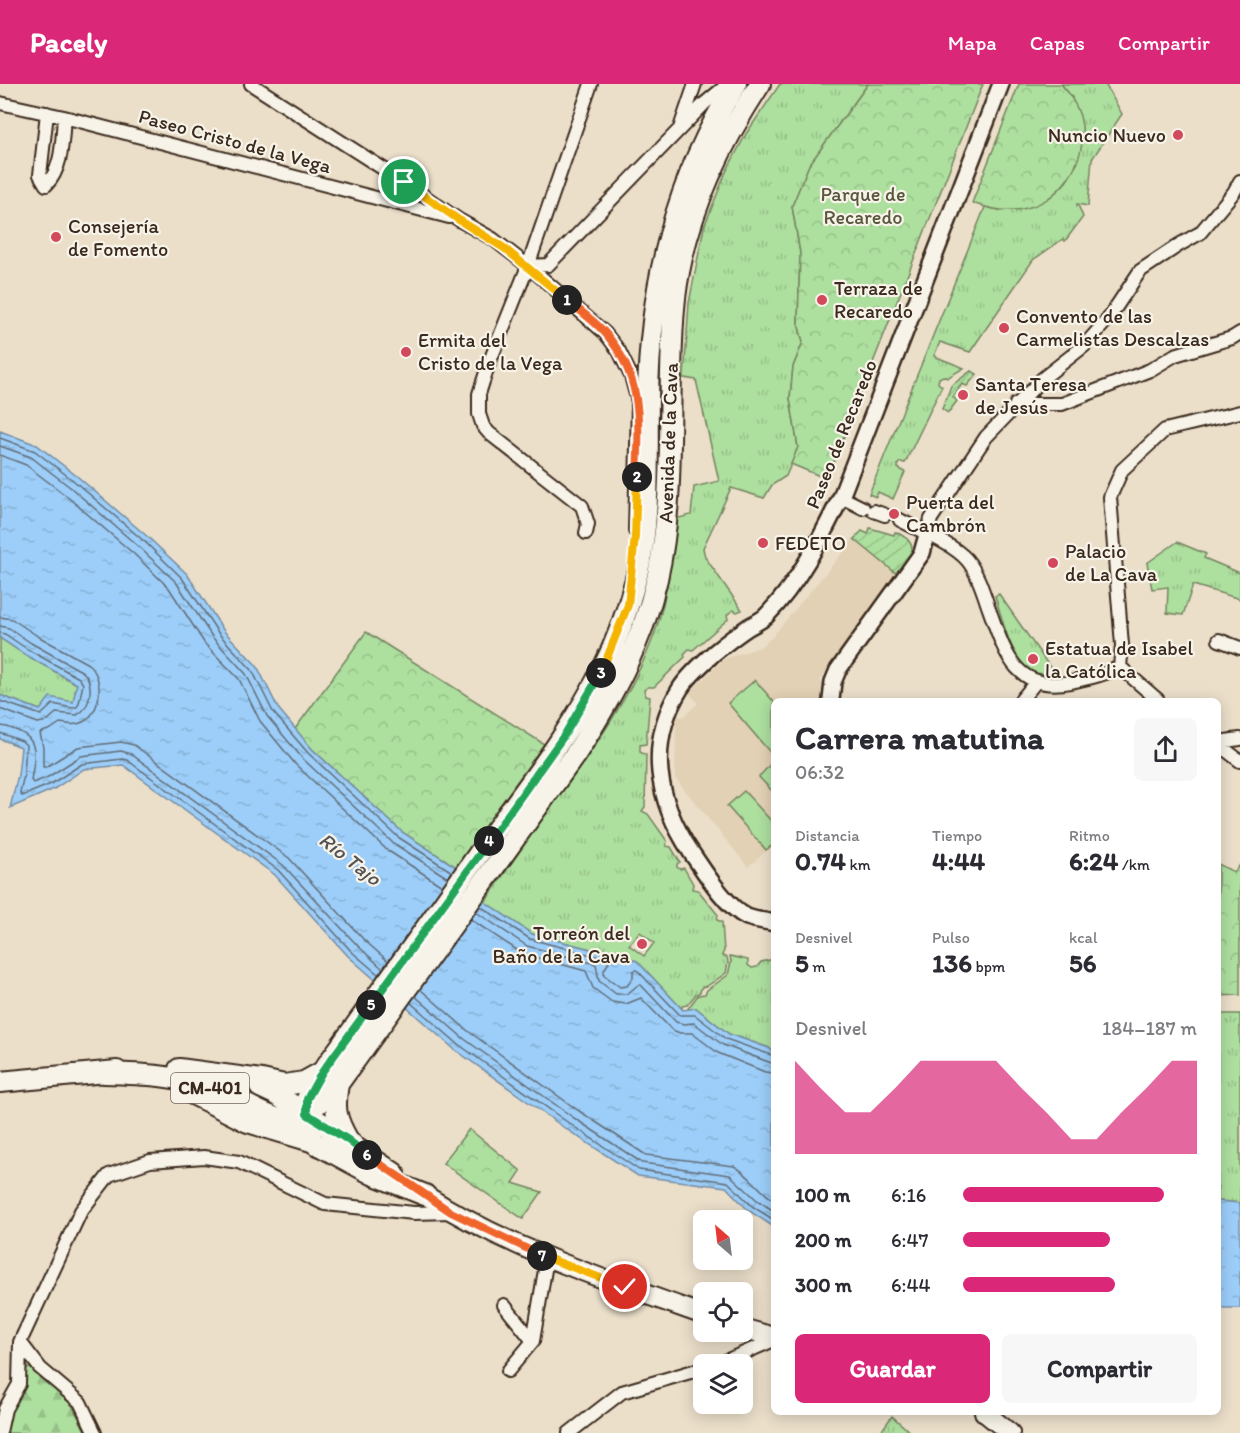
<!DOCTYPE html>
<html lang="es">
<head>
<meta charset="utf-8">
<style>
	:root { --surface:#fff; --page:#f7f7f7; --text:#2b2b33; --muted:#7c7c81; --accent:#db2777 }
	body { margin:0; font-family:Itim,sans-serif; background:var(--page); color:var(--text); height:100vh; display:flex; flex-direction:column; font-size:22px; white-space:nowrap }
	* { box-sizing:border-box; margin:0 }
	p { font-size:20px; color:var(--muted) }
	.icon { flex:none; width:33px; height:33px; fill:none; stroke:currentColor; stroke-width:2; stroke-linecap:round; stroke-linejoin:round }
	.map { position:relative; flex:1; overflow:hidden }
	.side { position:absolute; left:771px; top:614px; width:450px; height:717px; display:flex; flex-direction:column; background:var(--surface); border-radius:9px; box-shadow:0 3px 15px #0003 }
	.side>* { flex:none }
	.needle { width:39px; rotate:332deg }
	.tools { position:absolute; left:693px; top:1126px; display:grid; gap:12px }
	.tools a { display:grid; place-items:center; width:60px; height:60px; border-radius:9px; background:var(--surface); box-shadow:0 3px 15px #0003; font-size:30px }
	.pin { position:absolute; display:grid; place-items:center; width:51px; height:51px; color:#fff; margin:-26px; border:3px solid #fff; border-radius:50%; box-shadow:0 2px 6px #0007 }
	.km { position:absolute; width:30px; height:30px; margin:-15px; border-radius:50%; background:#222; color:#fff; font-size:16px; line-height:30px; text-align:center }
	.round { display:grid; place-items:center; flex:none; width:63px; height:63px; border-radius:9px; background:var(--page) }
	.headline { display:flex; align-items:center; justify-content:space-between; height:102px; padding:0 24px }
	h1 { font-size:33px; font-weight:800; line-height:45px }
	.stats { display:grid; grid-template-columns:repeat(3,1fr); gap:9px; height:102px; padding:6px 24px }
	.stats div { display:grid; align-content:center }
	.stats b { font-size:26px; font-weight:800 }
	.stats small { font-size:16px; font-weight:400 }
	.stats p { font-size:16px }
	.chart { height:168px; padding:12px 24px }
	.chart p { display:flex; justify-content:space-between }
	.chart svg { width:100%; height:108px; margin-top:6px; fill:var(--accent); opacity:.7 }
	.button { display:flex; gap:12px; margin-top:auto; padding:12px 24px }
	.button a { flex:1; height:69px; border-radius:9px; background:var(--accent); color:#fff; font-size:24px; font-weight:800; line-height:69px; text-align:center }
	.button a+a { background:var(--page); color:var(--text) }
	ul { padding:0 24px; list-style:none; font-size:20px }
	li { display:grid; grid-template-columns:96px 72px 1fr; align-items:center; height:45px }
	li i { height:15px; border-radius:8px; background:var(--accent) }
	header { display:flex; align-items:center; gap:36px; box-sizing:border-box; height:84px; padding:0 30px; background:var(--accent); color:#fff }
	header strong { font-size:28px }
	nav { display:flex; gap:33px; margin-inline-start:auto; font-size:21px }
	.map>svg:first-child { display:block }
	.built { fill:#e3d1b5 }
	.grass { fill:url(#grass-tufts); stroke:#74845e; stroke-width:1.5; fill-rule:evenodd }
	.forest { fill:url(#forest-firs); stroke:#74845e; stroke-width:1.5 }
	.park { fill:url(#park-crowns); stroke:#74845e; stroke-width:1.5 }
	.garden { fill:url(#garden-furrows); stroke:#74845e; stroke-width:1.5 }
	.pitch { fill:#addf9f; stroke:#74845e; stroke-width:1.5 }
	.water { fill:url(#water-ripples); stroke:#758ca1; stroke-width:1.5 }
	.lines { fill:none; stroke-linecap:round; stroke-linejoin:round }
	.shore { stroke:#626c76; stroke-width:1.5 }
	.minor-casing { stroke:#3b2a1e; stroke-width:16 }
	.tertiary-casing { stroke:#3b2a1e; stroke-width:20 }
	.secondary-casing { stroke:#3b2a1e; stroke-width:22 }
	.primary-casing { stroke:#3b2a1e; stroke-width:24 }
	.minor { stroke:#f7f3e8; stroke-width:12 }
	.tertiary { stroke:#f7f3e8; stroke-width:15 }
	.secondary { stroke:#f7f3e8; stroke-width:18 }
	.primary { stroke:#f7f3e8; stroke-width:20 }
	.split-1-casing { stroke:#fff; stroke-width:12 }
	.split-2-casing { stroke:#fff; stroke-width:12 }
	.split-3-casing { stroke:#fff; stroke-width:12 }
	.split-4-casing { stroke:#fff; stroke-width:12 }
	.split-5-casing { stroke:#fff; stroke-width:12 }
	.split-6-casing { stroke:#fff; stroke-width:12 }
	.split-7-casing { stroke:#fff; stroke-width:12 }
	.split-8-casing { stroke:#fff; stroke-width:12 }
	.split-1 { stroke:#f5b400; stroke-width:8 }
	.split-2 { stroke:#f0652b; stroke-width:8 }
	.split-3 { stroke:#f5b400; stroke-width:8 }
	.split-4 { stroke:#22a559; stroke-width:8 }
	.split-5 { stroke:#22a559; stroke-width:8 }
	.split-6 { stroke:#22a559; stroke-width:8 }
	.split-7 { stroke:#f0652b; stroke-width:8 }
	.split-8 { stroke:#f5b400; stroke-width:8 }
	.poi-dot { fill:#d1495b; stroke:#f7f3e8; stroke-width:2 }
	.labels { text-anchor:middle; stroke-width:4.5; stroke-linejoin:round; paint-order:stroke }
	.shield { fill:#f7f3e8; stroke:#73665b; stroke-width:1.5 }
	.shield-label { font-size:18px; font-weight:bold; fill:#3b2a1e }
	.poi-label { font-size:20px; fill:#3b2a1e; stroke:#f7f3e8; text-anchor:start }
	.street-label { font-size:20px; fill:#3b2a1e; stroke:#f7f3e8 }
	.park-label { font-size:20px; fill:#58573e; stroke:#f7f3e8 }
	.water-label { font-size:21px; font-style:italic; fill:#535355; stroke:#f7f3e8 }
</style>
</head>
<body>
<header>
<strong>Pacely</strong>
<nav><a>Mapa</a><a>Capas</a><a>Compartir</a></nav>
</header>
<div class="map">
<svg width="1240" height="1349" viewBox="0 0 1240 1349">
	<defs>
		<pattern id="grass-tufts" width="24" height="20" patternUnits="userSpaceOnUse" patternTransform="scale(1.5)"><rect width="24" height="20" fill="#addf9f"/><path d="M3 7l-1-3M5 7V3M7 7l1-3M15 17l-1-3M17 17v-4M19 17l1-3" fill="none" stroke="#96c088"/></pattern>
		<pattern id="forest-firs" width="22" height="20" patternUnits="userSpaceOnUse" patternTransform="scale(1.5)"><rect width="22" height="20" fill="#addf9f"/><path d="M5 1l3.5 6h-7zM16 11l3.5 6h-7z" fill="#96c088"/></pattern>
		<pattern id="park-crowns" width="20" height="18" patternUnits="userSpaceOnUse" patternTransform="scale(1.5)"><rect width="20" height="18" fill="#addf9f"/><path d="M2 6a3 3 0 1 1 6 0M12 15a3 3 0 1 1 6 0" fill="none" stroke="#96c088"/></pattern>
		<pattern id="garden-furrows" width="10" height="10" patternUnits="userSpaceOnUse" patternTransform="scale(1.5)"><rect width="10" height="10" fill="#addf9f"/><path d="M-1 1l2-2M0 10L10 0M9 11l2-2" fill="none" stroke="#96c088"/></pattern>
		<pattern id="water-ripples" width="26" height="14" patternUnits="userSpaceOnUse" patternTransform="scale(1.5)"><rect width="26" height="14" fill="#9ccef9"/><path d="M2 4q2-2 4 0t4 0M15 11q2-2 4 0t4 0" fill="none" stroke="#87b1d5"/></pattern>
	</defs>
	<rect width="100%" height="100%" fill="#ebdfca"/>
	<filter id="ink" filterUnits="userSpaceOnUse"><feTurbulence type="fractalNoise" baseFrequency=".0167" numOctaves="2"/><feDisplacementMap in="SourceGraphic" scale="12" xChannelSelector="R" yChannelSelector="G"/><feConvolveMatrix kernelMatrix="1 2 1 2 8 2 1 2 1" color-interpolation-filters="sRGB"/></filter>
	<g filter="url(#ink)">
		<path class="built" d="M854,455L903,495L820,596L823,600L821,616H774V760L748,783L675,694L676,632L683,633L698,619L689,609L724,575L760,563L772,553Z"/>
		<path class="grass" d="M780,0H868L809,81L792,122L800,169L798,239L803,258L793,283L790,314L798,364L786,392L772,401L764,414L731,404L703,464L705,473L742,526L737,528L733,526L727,531L728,535L693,566L689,565L684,570L685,573L654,603H648L644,606L646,612L650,613L646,660L640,661V668L646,671L645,723L642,727L648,730L667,757L666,762L671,763L680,778L677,780V783L680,785L684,784L693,800L692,805L698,806L718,831L717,836L722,838L724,867L722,871L724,873H727L728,878L726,889L707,902L702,903L700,908L696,910L687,921L682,922V925L637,877L532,850L485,818C507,786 529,752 553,720C591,669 634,609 655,548C668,512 671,473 675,435L691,431L694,403L719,397L696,296L684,294L689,219L704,143L726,88L746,50ZM640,848L654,859L644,872L629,861Z
			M1061,0H1105L1122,30L1092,75L1088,122L1077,120V122L1079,123L1083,133L1065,157L1063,155L1033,176L970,268L940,258L934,272L964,284L947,294L943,292L939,294L938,299L942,302L905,379L901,378L898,380V384L905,388L893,415L878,408L876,413L869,410L985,123L1003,127L1050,113L1066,98L1078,78L1072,13Z
			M1177,458L1206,470L1204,474L1240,489V515L1193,501L1183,531L1167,529L1168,503L1152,505L1147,479Z
			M999,510L1054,589C1014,600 1004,539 995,512Z
			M0,554L24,570L77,600L73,619L40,626L0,611Z
			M730,872L748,876V881L752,884L757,883L761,878L774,875V969L769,964L729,950L696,924L687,926L698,911L705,910L707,906L728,891L731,878Z
			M1218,930H1240V1119L1218,1117Z
			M892,1332L911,1349H886L882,1346Z"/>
		<path class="forest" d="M30,1284L72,1321L86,1349H1L22,1285Z"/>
		<path class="park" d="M868,0H983L827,395L791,380L798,363L790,314L793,283L803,258L798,239L800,169L792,122L809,81Z
			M1019,0H1061C1070,10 1076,20 1080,32C1091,70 1065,114 1027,124C1008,129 990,125 972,119Z
			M366,548L544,660L456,783L402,748L312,665L295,645Z
			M1218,780L1234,788L1240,781V911L1218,912Z
			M469,1045L521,1087L513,1099L542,1108L523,1135L443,1079Z"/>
		<path class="garden" d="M971,287L977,290L967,302L962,300L953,313L957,317L948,329L942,325L951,302Z
			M870,444L894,451L895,448C922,458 911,475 903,495L854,455L862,447L868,450Z"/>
		<path class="pitch" d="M755,596L774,618V673L728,619Z
			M774,676V709L759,693Z
			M744,707L774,740V760L766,766L727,722Z"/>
		<path class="water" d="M0,347L37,361L78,393L149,454L187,490L224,547L257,582L278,624L312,665L402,748L456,783L485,818L532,850L637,877L683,926L696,924L729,950L769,964L774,969V1143L748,1126L726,1103L638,1092L566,1045L454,965L348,872L275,791L123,681L84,685L54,705L10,724L18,691L21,663L0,655V611L40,626L50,613L73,618L77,600L24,570L0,554Z
			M1218,1117L1240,1119V1224H1218Z"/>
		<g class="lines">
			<path class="shore" d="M0,354L35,367L74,397L145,458L182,494L219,550L252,586L273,628L308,669L398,753L452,788
				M0,362L31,373L70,403L140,464L176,498L213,554L246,590L267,632L303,675L393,759L448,794
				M0,371L26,381L64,410L134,470L169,504L205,560L239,595L260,637L296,681L387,766L442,802
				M0,533L12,535L36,551L88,580C105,593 102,628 83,638C75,642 68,640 60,639L51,645L40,649L43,663V683H46L78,663L121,658L134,661L289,774L364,856L388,877
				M0,542L9,544L31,559L83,588C95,599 91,624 77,631L56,629L47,637L38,639L0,625
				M0,549L5,550L27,565L79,594L83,600L79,619L77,623L72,624L53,620L41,631L0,617
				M0,642C7,642 12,645 18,647C41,656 34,676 31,696L33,699L48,693L81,672L121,667L131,670L283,781L358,862L383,885
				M0,649L22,657L26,661L24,691L20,709L22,712L51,700L82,680L122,675L127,676L278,786L352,868L379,891
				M480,822L530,855L607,875L609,878L604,886V891L620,903L627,902L633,894V887L637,886L680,931H695L726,955L774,972
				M476,828L527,862L596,880L599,897L616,910H627L638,901H641L676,938L684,940L694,939L723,961L774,980
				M470,835L523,870L586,887L593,904L612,918L626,920L641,914L672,946L680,949H692L718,969L765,988L774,989
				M420,905L468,947L579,1027L646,1071L734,1082C749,1090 759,1107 774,1116
				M415,912L463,954L574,1034L642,1079L730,1091L757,1116L774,1127
				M411,919L458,960L570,1040L639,1086L728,1098L752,1122L774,1136"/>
			<defs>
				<path id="minor" d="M251,0L404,98L459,136L493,155L528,182L605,249L619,267L631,292L638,318L635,447
					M0,19L64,33L449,133
					M47,29L40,91L46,101C63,84 62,56 64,33
					M681,41L695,0
					M528,182L548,181L704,20L728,0
					M1016,320H1062L1150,286L1175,271L1232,254L1240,249
					M841,413L863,424
					M874,427L885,431
					M900,436C920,447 952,459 967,476C977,488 983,507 988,522C1004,566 1014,609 1071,598C1089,594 1104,591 1120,583
					M586,449L588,440L582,422L489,349L483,342L479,330V310L488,282L528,182L591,0
					M927,451L931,435L986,353L1042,295L1084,262L1108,235L1140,187L1179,161L1200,149L1234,108L1240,97
					M1219,556L1240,564
					M1120,583L1122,561L1110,413L1122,386L1165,346L1240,328
					M1120,583L1158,616
					M1021,616L1036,598
					M1218,658L1240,655
					M1218,660L1240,677
					M504,1221L533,1257
					M20,1258L40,1284L80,1318L95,1349
					M716,1281L774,1256
					M508,1287L533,1257L547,1174
					M0,1348L5,1325L19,1300L20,1258L81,1127L109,1091L150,1077L204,1073L239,1078L325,1120L414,1129L451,1128
					M569,1349L622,1308L704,1284"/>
				<path id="tertiary" d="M831,616L833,598L838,586L922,469L927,451
					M774,839C766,837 755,836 747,833C726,823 704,787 691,768C657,717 646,660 680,605C688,592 702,580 714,569C725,560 735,552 747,544C753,540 761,537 766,532C798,500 821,454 841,413L1001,0"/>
				<path id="secondary" d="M425,1111C511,1166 609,1197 704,1231
					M742,1244L774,1253
					M984,1328L1010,1349"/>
				<path id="primary" d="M179,985L262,996L284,1001L304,998L322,988
					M104,989C142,990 178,991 214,1005C241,1015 266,1036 295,1038L307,1030L338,1000L575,671C611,615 642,560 657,495C678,403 665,307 675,214C684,137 718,64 760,0
					M0,998L117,987
					M338,1000C334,1024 335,1034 348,1056
					M260,1003L275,1010L348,1056L356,1064L394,1089
					M187,1007L248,1038L311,1057L372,1090L425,1111
					M311,1057L307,1015L322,988C375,915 428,842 480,768C524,707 572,647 605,580C619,552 629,521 637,491C651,434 647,373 648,315C649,204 676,94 736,0"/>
			</defs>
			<use href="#minor" class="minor-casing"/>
			<use href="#tertiary" class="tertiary-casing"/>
			<use href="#secondary" class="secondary-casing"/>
			<use href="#primary" class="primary-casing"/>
			<use href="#minor" class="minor"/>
			<use href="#tertiary" class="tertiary"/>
			<use href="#secondary" class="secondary"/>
			<use href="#primary" class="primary"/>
		</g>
	</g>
	<g class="lines" filter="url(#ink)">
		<defs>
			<path id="split-1" d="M404,98L459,136L504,164L567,216"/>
			<path id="split-2" d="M567,216C580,227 596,238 606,250C644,295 639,339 637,393"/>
			<path id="split-3" d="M601,589L628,521L635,452L637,393"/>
			<path id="split-4" d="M489,757L565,650L601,589"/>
			<path id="split-5" d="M371,921L489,757"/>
			<path id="split-6" d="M367,1071L348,1056L307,1030V1015L322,988L371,921"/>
			<path id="split-7" d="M367,1071L451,1128L542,1172"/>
			<path id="split-8" d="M542,1172L625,1203"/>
		</defs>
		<use href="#split-1" class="split-1-casing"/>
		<use href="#split-2" class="split-2-casing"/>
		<use href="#split-3" class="split-3-casing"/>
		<use href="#split-4" class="split-4-casing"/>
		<use href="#split-5" class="split-5-casing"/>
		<use href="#split-6" class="split-6-casing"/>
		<use href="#split-7" class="split-7-casing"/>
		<use href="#split-8" class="split-8-casing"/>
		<use href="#split-1" class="split-1"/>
		<use href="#split-2" class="split-2"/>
		<use href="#split-3" class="split-3"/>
		<use href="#split-4" class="split-4"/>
		<use href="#split-5" class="split-5"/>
		<use href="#split-6" class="split-6"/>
		<use href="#split-7" class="split-7"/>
		<use href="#split-8" class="split-8"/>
	</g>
	<g class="poi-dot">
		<circle cx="1178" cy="51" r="6"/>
		<circle cx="56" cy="153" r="6"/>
		<circle cx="822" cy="216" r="6"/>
		<circle cx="1004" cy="244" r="6"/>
		<circle cx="406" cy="268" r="6"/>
		<circle cx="963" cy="311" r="6"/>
		<circle cx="894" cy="430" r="6"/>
		<circle cx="763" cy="459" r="6"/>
		<circle cx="1053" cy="479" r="6"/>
		<circle cx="1033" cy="575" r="6"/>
		<circle cx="642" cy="860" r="6"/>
	</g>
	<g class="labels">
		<rect class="shield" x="171" y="989" width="78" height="30" rx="4.5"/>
		<g class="shield-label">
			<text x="210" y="1010">CM-401</text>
		</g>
		<g class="poi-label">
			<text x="1166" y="58" text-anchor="end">Nuncio Nuevo</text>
			<text x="68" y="149">Consejería<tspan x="68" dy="23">de Fomento</tspan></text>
			<text x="834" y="211">Terraza de<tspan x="834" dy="23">Recaredo</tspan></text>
			<text x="1016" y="239">Convento de las<tspan x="1016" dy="23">Carmelistas Descalzas</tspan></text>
			<text x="418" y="263">Ermita del<tspan x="418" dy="23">Cristo de la Vega</tspan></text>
			<text x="975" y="307">Santa Teresa<tspan x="975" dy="23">de Jesús</tspan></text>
			<text x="906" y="425">Puerta del<tspan x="906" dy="23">Cambrón</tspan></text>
			<text x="775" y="466">FEDETO</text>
			<text x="1065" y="474">Palacio<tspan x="1065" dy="23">de La Cava</tspan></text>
			<text x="1045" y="571">Estatua de Isabel<tspan x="1045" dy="23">la Católica</tspan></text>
			<text x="630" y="856" text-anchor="end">Torreón del<tspan x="630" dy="23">Baño de la Cava</tspan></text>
		</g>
		<g class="street-label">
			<text transform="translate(235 57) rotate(15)" y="7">Paseo Cristo de la Vega</text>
			<text transform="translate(841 350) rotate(-68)" y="7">Paseo de Recaredo</text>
			<text transform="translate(668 359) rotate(-88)" y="7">Avenida de la Cava</text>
		</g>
		<g class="park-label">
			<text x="863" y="117">Parque de<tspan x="863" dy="23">Recaredo</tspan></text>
		</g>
		<g class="water-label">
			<text transform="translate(350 775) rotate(38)" y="7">Río Tajo</text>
		</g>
	</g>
</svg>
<div class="tools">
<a><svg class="needle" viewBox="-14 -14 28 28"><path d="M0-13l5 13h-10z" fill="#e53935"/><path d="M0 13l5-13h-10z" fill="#7c7c81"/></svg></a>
<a><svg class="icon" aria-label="locate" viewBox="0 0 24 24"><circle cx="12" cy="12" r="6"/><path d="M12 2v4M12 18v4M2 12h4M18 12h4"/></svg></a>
<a><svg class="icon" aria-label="layers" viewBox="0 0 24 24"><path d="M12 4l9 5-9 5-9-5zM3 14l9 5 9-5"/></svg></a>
</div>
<div class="pin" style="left:404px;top:98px;background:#1e9e55"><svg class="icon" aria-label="arrive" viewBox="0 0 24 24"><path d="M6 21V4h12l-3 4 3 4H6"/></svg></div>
<div class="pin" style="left:625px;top:1203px;background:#d93025"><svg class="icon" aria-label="check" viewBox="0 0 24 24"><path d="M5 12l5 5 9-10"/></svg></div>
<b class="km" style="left:567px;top:216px">1</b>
<b class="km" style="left:637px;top:393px">2</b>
<b class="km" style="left:601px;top:589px">3</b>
<b class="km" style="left:489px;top:757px">4</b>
<b class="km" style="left:371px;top:921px">5</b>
<b class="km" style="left:367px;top:1071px">6</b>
<b class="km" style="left:542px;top:1172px">7</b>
<section class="side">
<div class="headline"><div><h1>Carrera matutina</h1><p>06:32</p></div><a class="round"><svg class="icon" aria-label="share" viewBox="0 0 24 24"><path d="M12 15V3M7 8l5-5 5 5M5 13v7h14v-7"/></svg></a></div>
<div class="stats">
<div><p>Distancia</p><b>0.74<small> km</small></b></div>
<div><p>Tiempo</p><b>4:44</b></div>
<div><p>Ritmo</p><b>6:24<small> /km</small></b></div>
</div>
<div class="stats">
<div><p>Desnivel</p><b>5<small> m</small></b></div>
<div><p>Pulso</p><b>136<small> bpm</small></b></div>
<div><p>kcal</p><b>56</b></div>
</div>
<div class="chart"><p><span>Desnivel</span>184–187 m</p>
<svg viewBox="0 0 160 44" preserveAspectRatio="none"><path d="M0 44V6L10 17L20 27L30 27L40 17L50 6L60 6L70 6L80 6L90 17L100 27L110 38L120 38L130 27L140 17L150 6L160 6V44z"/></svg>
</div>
<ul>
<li><b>100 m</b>6:16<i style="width:86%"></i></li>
<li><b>200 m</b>6:47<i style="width:63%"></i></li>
<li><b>300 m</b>6:44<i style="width:65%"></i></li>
</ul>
<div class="button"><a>Guardar</a><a>Compartir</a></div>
</section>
</div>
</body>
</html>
